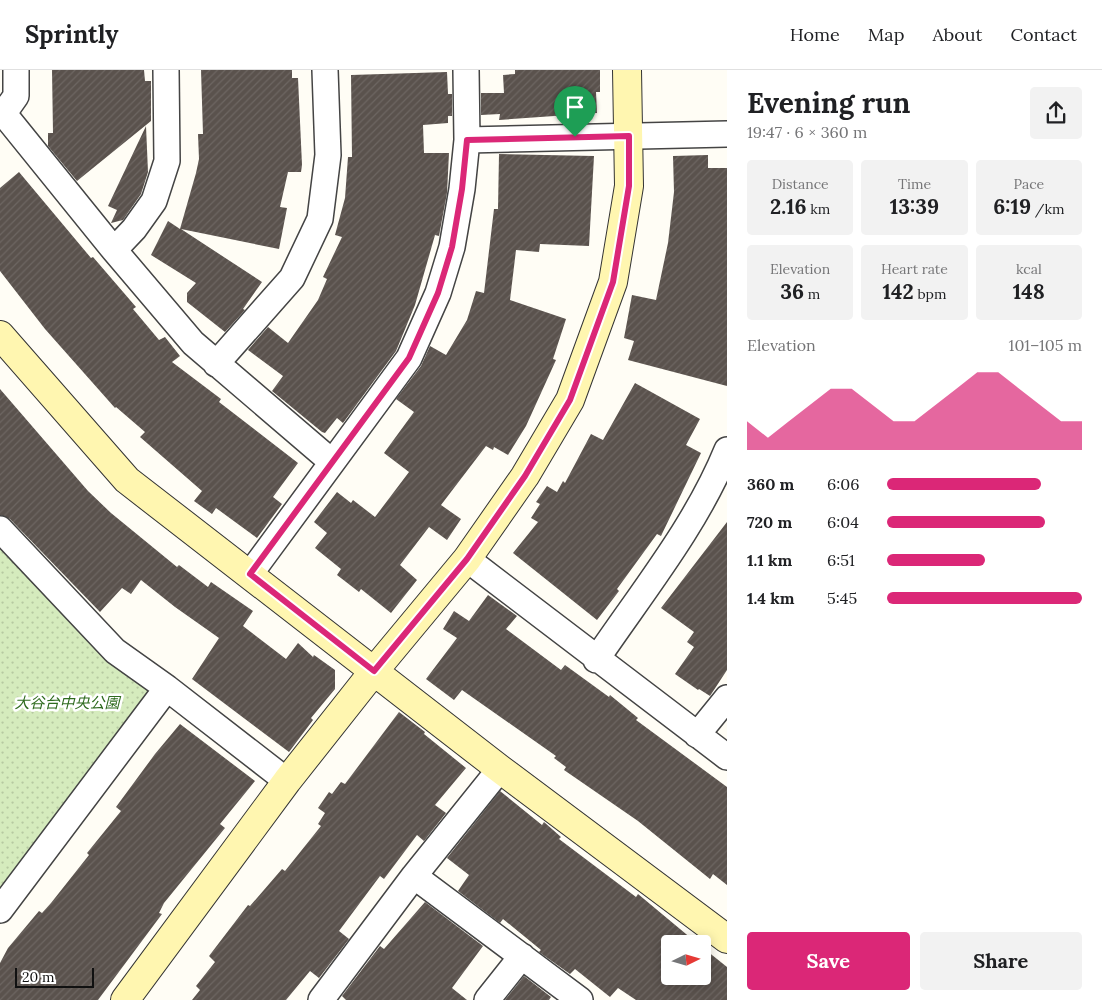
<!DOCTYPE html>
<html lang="en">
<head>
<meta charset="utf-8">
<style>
	:root { --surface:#fff; --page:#f2f2f2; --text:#202124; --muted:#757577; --line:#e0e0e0; --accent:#db2777 }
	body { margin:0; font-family:Lora,"Noto Sans JP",serif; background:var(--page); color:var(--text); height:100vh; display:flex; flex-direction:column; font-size:19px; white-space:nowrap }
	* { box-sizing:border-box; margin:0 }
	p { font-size:16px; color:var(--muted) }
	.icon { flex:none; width:28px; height:28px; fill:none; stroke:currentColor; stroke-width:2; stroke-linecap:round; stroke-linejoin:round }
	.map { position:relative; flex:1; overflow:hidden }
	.sheet { display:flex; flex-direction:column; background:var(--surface); width:375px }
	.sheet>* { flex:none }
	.needle { width:32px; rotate:85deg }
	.buttons { position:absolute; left:661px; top:865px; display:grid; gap:10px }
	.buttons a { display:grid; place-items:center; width:50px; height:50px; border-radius:5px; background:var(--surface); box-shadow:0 2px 12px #0003; font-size:25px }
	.scale { position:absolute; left:15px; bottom:12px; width:79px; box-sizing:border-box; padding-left:5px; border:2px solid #111; border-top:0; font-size:14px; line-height:18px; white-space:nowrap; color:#111; -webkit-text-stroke:4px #fff; paint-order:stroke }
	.pin { position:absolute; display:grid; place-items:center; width:42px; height:42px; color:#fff; margin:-51px -21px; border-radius:50% 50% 50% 0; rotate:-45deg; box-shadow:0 0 5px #0007 }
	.pin .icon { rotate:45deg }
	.round { display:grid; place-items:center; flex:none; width:52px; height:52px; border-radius:5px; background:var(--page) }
	.summary { display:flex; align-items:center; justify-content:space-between; height:85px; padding:0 20px }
	h1 { font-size:28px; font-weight:700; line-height:38px }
	.stats { display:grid; grid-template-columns:repeat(3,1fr); gap:8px; height:85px; padding:5px 20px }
	.stats div { display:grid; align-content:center; border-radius:5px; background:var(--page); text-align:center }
	.stats b { font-size:21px; font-weight:700 }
	.stats small { font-size:14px; font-weight:400 }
	.stats p { font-size:14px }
	.chart { height:140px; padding:10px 20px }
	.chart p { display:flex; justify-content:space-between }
	.chart svg { width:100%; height:90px; margin-top:5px; fill:var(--accent); opacity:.7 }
	.primary-button { display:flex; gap:10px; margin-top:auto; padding:10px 20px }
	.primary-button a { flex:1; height:58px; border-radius:5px; background:var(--accent); color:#fff; font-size:20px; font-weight:700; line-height:58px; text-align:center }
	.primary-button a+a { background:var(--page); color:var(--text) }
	ul { padding:0 20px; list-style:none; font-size:16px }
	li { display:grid; grid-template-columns:80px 60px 1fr; align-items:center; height:38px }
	li i { height:12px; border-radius:6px; background:var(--accent) }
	header { display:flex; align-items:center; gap:30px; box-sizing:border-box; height:70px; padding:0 25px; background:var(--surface); border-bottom:1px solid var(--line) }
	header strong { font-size:24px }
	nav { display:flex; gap:28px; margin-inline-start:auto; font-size:18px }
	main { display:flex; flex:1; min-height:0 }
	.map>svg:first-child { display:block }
	.park { fill:url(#park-dots) }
	.building { fill:url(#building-hatch) }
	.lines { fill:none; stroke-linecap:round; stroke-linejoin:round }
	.street-casing { stroke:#444; stroke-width:28 }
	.secondary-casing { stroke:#333; stroke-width:30 }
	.street { stroke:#fff; stroke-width:25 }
	.secondary { stroke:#fff6b0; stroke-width:28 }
	.route-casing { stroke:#fff; stroke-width:10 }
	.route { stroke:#db2777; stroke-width:6 }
	.labels { text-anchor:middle; stroke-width:5; stroke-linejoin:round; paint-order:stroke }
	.park-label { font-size:15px; font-style:italic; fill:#2f6b1f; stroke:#fff }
</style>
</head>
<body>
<header>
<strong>Sprintly</strong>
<nav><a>Home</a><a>Map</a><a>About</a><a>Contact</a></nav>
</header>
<main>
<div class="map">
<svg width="727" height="930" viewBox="0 0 727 930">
	<defs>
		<pattern id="park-dots" width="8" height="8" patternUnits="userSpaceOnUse" patternTransform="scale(1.25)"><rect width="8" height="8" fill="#d5ebbd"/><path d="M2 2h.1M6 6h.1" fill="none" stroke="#b6c8a1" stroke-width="1.8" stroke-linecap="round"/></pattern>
		<pattern id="building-hatch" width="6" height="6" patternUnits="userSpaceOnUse" patternTransform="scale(1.25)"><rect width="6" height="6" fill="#5a524d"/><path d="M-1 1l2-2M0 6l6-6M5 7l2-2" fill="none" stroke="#6d6662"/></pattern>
	</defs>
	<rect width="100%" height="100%" fill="#fffdf5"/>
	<path class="park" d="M0,464L161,619L0,833Z"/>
	<path class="building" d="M52,0H144L145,11H151V51L77,111L48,76V63H53Z
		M201,0H292V8H298L302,95L301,102H288L280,137L287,138L279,179L181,159L262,212L243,239L245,240L225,262L187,232V223L196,213L151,185L168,151L180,159L196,103L199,89L198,64H203Z
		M515,0H600V22H596L597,43L499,50L500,44L481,45V23H504L503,5L515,4Z
		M447,2L448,24H452V46H448V53L423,55L424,83H449L447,123L439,166L435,165L415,235L396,281L343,353L337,348L325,363L322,362L272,321L283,306L248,280L268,257L288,273L318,230L327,209L323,207L342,167L335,165L345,128L348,87H352L351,5Z
		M146,56L148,102L141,124L123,150L111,153L117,140L108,136Z
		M499,84L594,86L589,176L540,174L539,182L516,180L510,230L566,249L553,289L556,290L526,356L508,385L494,377L493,380L486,376L441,435L461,449L447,470L429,457L400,495L417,510L391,543L361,519L359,522L337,505L341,499L315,478L327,463L314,452L337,422L351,433L353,430L375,447L409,402L384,383L414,342L396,329L421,296L430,276L446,285L467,250L476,221L484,223L494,139H498Z
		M708,85V98H727V316L628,290L634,271L624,268L632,225L656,230L668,173L674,122L673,86Z
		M19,102L91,188L93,187L136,237L133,239L159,270L165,267L180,286L172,292L221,329L219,332L298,393L273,427L282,434L257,468L216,438L212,444L194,431L202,421L140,367L145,362L116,337L115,338L45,259L0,201V118Z
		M635,313L700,349L686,375L701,383L661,466L657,464L617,519L619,521L597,550L513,483L538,452L531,448L540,434L536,432L547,416L557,422L563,411L565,413L591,364L603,370Z
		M0,319L88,421L111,443L177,497L179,495L208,517L211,512L253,541L243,556L286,589L298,573L313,587L314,585L335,600V619L311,648L313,650L289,682L192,609L219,568L175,537L141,510L131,524L122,518L100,542L10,449L0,445Z
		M727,452V600L710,626L699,619L698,620L675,604L694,577L687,572L694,562L661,538Z
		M488,525L517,546L506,559L561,600L565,595L609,627L610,625L638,648L636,650L727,717V815L713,804L710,809L638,751L564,700L566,697L554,688L556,686L462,620L454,630L426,609L457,568L443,559L454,541L469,551Z
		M399,642L425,662L424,664L466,698L435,735L446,743L424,771L417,765L384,809L380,806L339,861L349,869L319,908L310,901L286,930H192L200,920L196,916L215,892L209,886L248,835L250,836L282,799L285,801L321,756L318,754L325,743L318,738L329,722L332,724L341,712L345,714Z
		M180,654L255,711L220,754L225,758L164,833L159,843L162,844L98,930H0V893L8,878L39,841L42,843L51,833L89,785L87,783L121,741L116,737L155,684Z
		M500,721L542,755L544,752L561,767L559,769L636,827L638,824L698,874H670V906H702V877L727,897V930H636L618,918L610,927L575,899L570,904L539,882L541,880L503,849L500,853L458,821L469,805L447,788Z
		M425,832L483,876L452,918L467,930H346L342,926L380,876L384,879Z
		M524,906L551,927L549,930H505Z"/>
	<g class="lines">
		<defs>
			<path id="street" d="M0,39L114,180L193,273L332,392
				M4,43L16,26V0
				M467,70L727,64
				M114,180L134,159L154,131L167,91L166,0
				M216,294L292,208L320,149L328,85L325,0
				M0,459L115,581L167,618L287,711
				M467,489L727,687
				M250,504L409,288L438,223L452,177L462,119L467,70L466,0
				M596,590C642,522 696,456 727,380
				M697,665L727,628
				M414,806L580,930
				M0,840L167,618
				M321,930L414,806L500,699
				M487,930L522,886"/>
			<path id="secondary" d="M0,265L127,410L500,699L727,869
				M125,930L287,711L374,601L467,489L525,406L570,330L613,212L629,116L627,0"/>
		</defs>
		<use href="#street" class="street-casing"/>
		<use href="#secondary" class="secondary-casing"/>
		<use href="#street" class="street"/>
		<use href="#secondary" class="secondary"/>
	</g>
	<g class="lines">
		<defs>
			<path id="route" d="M629,66V116L613,212L570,330L525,406L467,489L374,601L250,504L409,288L438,223L452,177L462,119L467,70Z"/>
		</defs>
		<use href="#route" class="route-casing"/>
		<use href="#route" class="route"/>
	</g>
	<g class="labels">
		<g class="park-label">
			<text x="67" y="638">大谷台中央公園</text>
		</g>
	</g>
</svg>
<div class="buttons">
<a><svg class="needle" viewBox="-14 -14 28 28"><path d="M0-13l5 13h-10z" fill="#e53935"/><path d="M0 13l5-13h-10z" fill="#757577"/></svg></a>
</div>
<div class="scale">20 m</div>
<div class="pin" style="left:575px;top:67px;background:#1e9e55"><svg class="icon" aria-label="arrive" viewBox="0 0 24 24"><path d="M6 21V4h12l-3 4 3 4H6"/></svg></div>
</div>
<section class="sheet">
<div class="summary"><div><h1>Evening run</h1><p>19:47 · 6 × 360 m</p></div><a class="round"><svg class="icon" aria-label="share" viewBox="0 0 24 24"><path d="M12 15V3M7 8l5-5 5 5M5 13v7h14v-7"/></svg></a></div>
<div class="stats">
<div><p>Distance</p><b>2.16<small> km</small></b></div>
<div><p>Time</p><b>13:39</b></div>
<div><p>Pace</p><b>6:19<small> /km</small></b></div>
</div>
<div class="stats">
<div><p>Elevation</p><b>36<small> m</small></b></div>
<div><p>Heart rate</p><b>142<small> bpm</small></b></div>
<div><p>kcal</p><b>148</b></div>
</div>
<div class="chart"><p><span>Elevation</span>101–105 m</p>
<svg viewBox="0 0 160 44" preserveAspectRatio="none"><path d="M0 44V30L10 38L20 30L30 22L40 14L50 14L60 22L70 30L80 30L90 22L100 14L110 6L120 6L130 14L140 22L150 30L160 30V44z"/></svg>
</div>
<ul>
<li><b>360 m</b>6:06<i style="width:79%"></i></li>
<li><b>720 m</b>6:04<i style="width:81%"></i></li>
<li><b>1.1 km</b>6:51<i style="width:50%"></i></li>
<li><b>1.4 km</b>5:45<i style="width:100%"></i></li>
</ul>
<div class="primary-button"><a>Save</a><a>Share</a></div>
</section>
</main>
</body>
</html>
